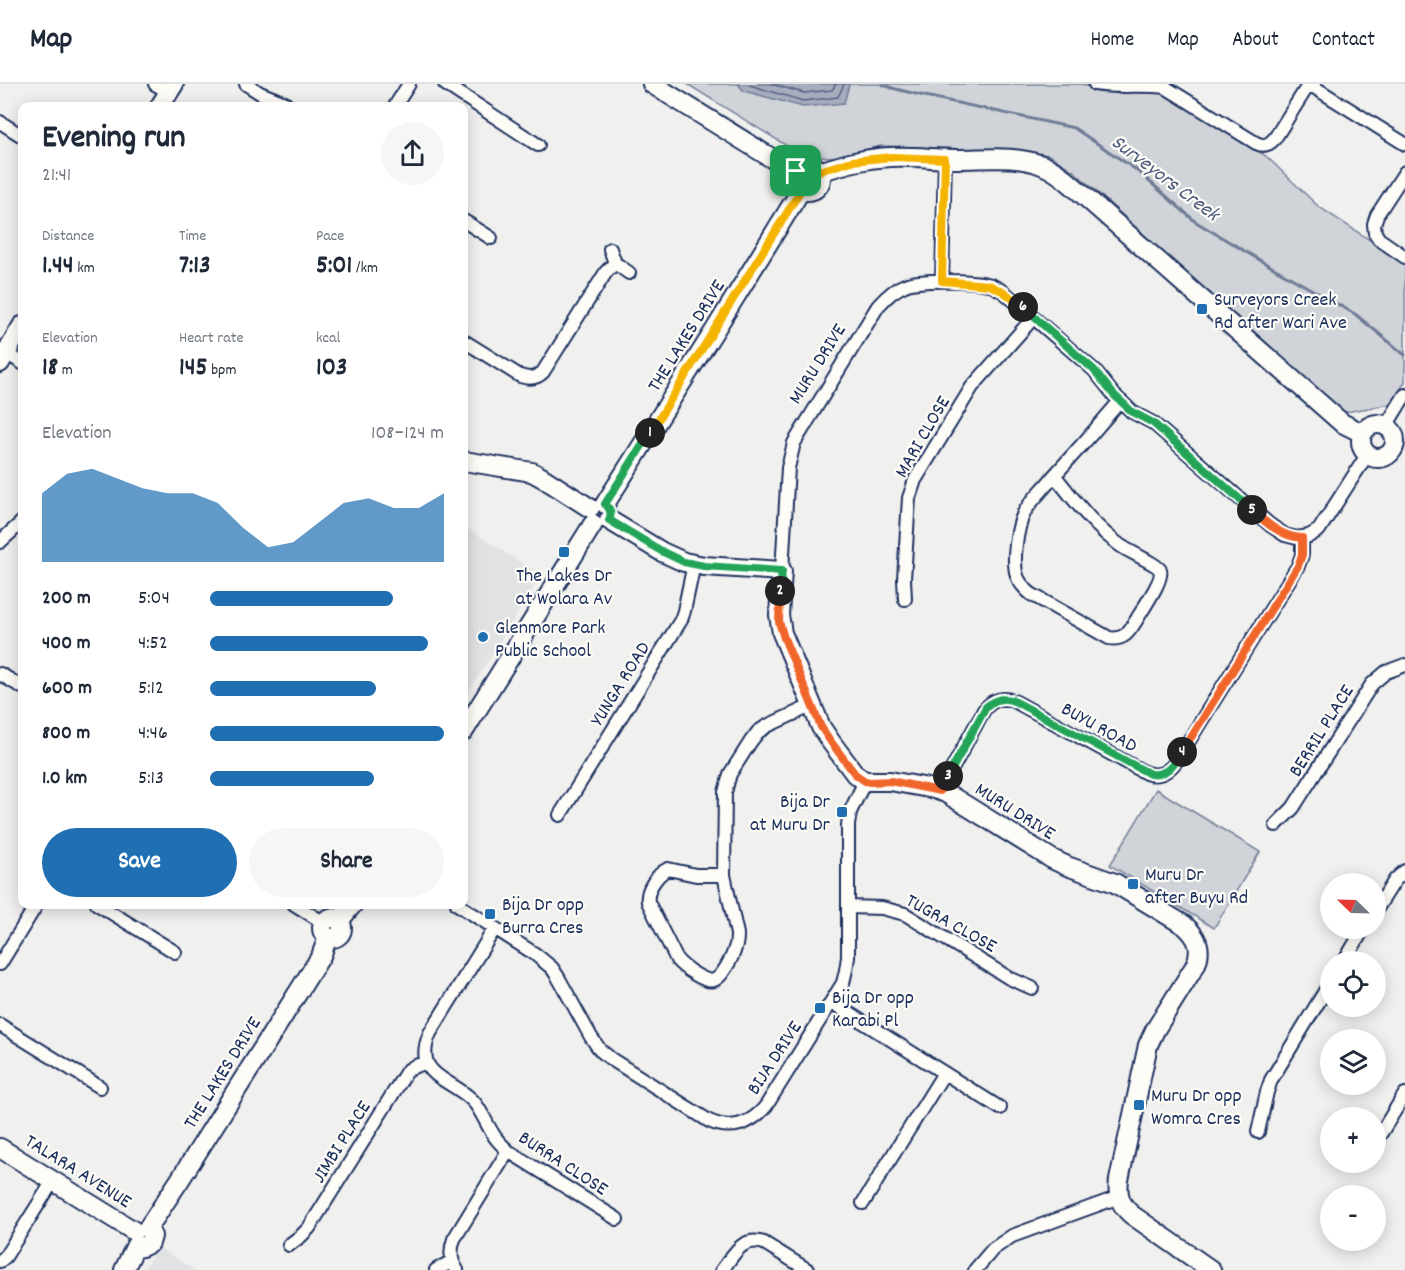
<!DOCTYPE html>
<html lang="en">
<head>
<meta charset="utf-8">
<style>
	:root { --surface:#fff; --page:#f6f6f7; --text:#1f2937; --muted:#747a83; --line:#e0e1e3; --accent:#1f6fb2 }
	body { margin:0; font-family:Dekko,sans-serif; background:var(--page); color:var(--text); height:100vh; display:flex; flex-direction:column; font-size:22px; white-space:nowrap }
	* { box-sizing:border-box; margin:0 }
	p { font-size:20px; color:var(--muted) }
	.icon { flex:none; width:33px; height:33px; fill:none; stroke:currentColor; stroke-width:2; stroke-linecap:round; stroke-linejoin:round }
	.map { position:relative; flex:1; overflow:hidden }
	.details { position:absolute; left:18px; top:18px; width:450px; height:807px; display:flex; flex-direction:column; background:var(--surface); border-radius:12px; box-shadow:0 3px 15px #0003 }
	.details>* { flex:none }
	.needle { width:39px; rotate:293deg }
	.controls { position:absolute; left:1320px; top:789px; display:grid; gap:12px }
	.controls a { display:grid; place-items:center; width:66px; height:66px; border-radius:50%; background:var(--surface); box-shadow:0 3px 15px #0003; font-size:30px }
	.pin { position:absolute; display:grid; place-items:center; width:51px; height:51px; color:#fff; margin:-26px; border-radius:12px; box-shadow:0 3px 9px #0006 }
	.km { position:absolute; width:30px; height:30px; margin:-15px; border-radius:50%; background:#222; color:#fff; font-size:16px; line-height:30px; text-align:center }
	.round { display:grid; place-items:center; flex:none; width:63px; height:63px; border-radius:32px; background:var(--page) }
	.summary { display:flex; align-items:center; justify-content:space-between; height:102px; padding:0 24px }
	h1 { font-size:33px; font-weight:700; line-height:45px }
	.stats { display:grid; grid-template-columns:repeat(3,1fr); gap:9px; height:102px; padding:6px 24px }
	.stats div { display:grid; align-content:center }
	.stats b { font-size:26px; font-weight:700 }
	.stats small { font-size:16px; font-weight:400 }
	.stats p { font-size:16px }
	.chart { height:168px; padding:12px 24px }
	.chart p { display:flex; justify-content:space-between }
	.chart svg { width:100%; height:108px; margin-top:6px; fill:var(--accent); opacity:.7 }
	.primary-button { display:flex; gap:12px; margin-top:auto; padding:12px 24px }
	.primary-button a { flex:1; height:69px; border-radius:36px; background:var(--accent); color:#fff; font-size:24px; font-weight:700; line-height:69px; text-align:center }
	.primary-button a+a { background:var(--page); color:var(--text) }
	ul { padding:0 24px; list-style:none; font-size:20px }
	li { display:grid; grid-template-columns:96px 72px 1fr; align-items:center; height:45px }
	li i { height:15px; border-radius:8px; background:var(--accent) }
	header { display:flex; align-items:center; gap:36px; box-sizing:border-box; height:84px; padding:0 30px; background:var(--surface); border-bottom:2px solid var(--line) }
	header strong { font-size:28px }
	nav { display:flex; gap:33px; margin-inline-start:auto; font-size:21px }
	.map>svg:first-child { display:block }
	.built { fill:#e0e2e3 }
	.green { fill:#d0d3d8; stroke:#76819b; stroke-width:1.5 }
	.water { fill:#a7adbd; stroke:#6f7b97; stroke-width:1.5 }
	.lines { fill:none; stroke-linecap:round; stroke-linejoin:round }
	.shore { stroke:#536184; stroke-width:1.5 }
	.stream { stroke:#6f7b97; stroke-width:3 }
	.street-casing { stroke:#1b2f5e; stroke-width:16 }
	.secondary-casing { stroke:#1b2f5e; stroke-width:22 }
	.street { stroke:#fdfcf7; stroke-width:12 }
	.secondary { stroke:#fdfcf7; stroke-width:18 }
	.split-1-casing { stroke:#fff; stroke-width:12 }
	.split-2-casing { stroke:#fff; stroke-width:12 }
	.split-3-casing { stroke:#fff; stroke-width:12 }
	.split-4-casing { stroke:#fff; stroke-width:12 }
	.split-5-casing { stroke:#fff; stroke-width:12 }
	.split-6-casing { stroke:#fff; stroke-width:12 }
	.split-7-casing { stroke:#fff; stroke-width:12 }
	.split-1 { stroke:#f5b400; stroke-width:8 }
	.split-2 { stroke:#22a559; stroke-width:8 }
	.split-3 { stroke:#f0652b; stroke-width:8 }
	.split-4 { stroke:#22a559; stroke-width:8 }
	.split-5 { stroke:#f0652b; stroke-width:8 }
	.split-6 { stroke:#22a559; stroke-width:8 }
	.split-7 { stroke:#f5b400; stroke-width:8 }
	.poi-dot { fill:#1f6fb2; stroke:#fdfcf7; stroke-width:2 }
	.labels { text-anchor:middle; stroke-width:4.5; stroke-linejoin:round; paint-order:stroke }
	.poi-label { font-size:20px; fill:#1b2f5e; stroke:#fdfcf7; text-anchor:start }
	.street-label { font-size:20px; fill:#1b2f5e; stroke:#fdfcf7 }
	.water-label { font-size:21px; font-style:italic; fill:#4c5b7f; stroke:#fdfcf7 }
</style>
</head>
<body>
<header>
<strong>Map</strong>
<nav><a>Home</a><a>Map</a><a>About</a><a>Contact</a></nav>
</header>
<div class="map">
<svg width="1405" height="1186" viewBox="0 0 1405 1186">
	<rect width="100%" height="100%" fill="#f0f0ee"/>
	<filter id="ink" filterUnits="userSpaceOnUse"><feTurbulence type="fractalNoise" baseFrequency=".0167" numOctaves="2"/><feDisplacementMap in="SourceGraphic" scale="12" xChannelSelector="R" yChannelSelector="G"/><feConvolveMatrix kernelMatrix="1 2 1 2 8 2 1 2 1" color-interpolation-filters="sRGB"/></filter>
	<g filter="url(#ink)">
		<path class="built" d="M464,442L541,491L464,615Z
			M158,1163L194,1186H143Z"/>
		<path class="green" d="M687,0H1081L1092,4L1163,7L1266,72L1319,123L1405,179V298L1391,320L1340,329L1074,87L1049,71L1022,67L880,62L839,73L803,72Z
			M1156,705L1260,768L1214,844L1110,781Z"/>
		<path class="water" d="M738,0H848L849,1L844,19L803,23L744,7Z"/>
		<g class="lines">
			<path class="shore" d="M746,0L803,17L838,13L844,0
				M771,0L804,9L832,6L836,0"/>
			<path class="stream" d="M882,0L892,4L916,10L1074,44L1135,85L1196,138L1263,178L1355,230L1405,271"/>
			<defs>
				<path id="street" d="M155,0L169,8
					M246,0L260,9L285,19
					M445,0L538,61
					M1095,0C1118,4 1142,0 1165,3L1256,59C1264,63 1269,61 1275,54L1309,0
					M1309,0L1405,60
					M395,22L409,0
					M0,38L22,52
					M1405,88L1377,131L1374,140L1375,149L1379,155L1405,173
					M464,137L491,154
					M610,165L615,179L629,189
					M942,197L945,75
					M464,257L520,292C529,295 536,295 543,288L606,188L615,179
					M6,269L22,279
					M1386,342L1405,311
					M1055,392C1075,417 1094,443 1121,462C1128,467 1158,481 1160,486C1164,495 1142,526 1137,535C1130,546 1125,557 1109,554L1031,510C1025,505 1020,500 1017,492C1012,476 1017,444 1024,429C1031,416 1044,405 1053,393C1076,368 1098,343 1120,317
					M0,458L22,438
					M782,487L788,384L794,359L878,222C886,213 894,205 905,201C920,195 974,196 991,201C995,203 999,205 1004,208L1094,286L1114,311L1126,322L1132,328L1153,339L1270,441L1285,451L1297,454L1309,452L1319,446L1367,371
					M905,515L904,495L909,414L915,396L972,303L1034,233
					M0,590L22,603
					M940,707L984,626C993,615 1003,612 1016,618L1146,689C1159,693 1166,689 1175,679L1298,482L1302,471V454
					M560,731L681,536L684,527L694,480
					M1276,741L1293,724L1372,600L1386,588L1405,581
					M724,791H696L668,785C657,790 646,806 648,818L677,876C683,883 706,900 714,896C722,894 733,872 735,864C737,860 737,855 737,850L724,791L725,708L730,690L751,657L758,648L767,642L813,621
					M97,820L175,868
					M294,820L324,839
					M457,820L535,870L552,884L558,893L591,953L600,966L611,975L709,1037C731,1047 751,1040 766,1022L843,899L846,886L848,873V741L850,728L865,697
					M848,823L882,824L905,830L1009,894L1032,904
					M1376,826L1395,796L1405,787
					M495,844L430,949C411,994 453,994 474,1018C482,1028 486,1039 493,1050C497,1057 503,1062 508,1067L617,1135
					M1344,878L1364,844
					M0,880L37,820
					M831,918L1000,1024
					M0,941L100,1003
					M1258,1048L1267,1008L1271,996L1330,899
					M1376,1057L1405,1010
					M863,1119L944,989
					M289,1161L301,1152L309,1144L407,987L413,983L427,978
					M0,1177L5,1173L53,1097
					M436,1186L447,1180L453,1179
					M457,1186C450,1176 450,1166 454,1155L508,1067
					M722,1186C734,1171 741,1152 764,1159L808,1186
					M975,1186L993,1165L1012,1152L1119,1113"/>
				<path id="secondary" d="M652,0L773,75L796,87
					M160,22L174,0
					M795 94a13 13 0 1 1 26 0a13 13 0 1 1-26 0Z
					M819,88C844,80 865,74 891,73C914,72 937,75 960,75C986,75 1016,71 1042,81C1053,85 1063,93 1072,101L1342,339L1362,349
					M0,279L22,242
					M1361 357a17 17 0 1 1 34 0a17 17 0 1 1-34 0Z
					M464,377L532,388L543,394L590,424
					M605,420L713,249L801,106
					M609,436L662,468L684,478L704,482L782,487L779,531L782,549L821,643L831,658L855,690L865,697H890L934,705L946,709L1052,775L1067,782L1115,799L1184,841C1198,853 1203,865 1195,882L1155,946L1148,961L1119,1096C1117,1111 1120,1121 1132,1131L1211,1186
					M464,647L593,440
					M322 844a10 10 0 1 1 20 0a10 10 0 1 1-20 0Z
					M339,837L353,820
					M0,1064L134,1147
					M148,1144L181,1094L321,872L328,853
					M136,1161L142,1163L150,1159L152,1152L148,1144
					M124,1186L136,1161"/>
			</defs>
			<use href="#street" class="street-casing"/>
			<use href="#secondary" class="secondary-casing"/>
			<use href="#street" class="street"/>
			<use href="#secondary" class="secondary"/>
		</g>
	</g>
	<g class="lines" filter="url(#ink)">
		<defs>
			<path id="split-1" d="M650,349L801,106C795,101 793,95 796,87"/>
			<path id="split-2" d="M650,349L605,420C611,425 612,430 609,436L663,468L684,478L704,482L782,487L780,507"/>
			<path id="split-3" d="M780,507L779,538L784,554L821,643L831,658L855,690L865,697L870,698L890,697L940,707L948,692"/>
			<path id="split-4" d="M948,692L986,623C995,615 1004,612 1016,618L1150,690C1167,692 1174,680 1182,668"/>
			<path id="split-5" d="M1182,668L1298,482L1302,471V454C1282,453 1266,439 1252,426"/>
			<path id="split-6" d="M1023,223L1094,286L1114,311L1126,322L1132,328L1153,339L1252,426"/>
			<path id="split-7" d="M796,87C803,79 813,79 819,87L852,77L892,73L945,75L942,197L989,201L1004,208L1023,223"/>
		</defs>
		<use href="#split-1" class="split-1-casing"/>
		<use href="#split-2" class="split-2-casing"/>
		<use href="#split-3" class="split-3-casing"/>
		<use href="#split-4" class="split-4-casing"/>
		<use href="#split-5" class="split-5-casing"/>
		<use href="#split-6" class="split-6-casing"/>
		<use href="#split-7" class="split-7-casing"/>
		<use href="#split-1" class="split-1"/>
		<use href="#split-2" class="split-2"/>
		<use href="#split-3" class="split-3"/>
		<use href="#split-4" class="split-4"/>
		<use href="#split-5" class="split-5"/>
		<use href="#split-6" class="split-6"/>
		<use href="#split-7" class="split-7"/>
	</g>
	<g class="poi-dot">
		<rect x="1196" y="219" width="12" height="12" rx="3"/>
		<rect x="558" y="462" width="12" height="12" rx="3"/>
		<circle cx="483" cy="553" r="6"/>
		<rect x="836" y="722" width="12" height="12" rx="3"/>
		<rect x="1127" y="794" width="12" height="12" rx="3"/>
		<rect x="484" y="824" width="12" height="12" rx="3"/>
		<rect x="814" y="918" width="12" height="12" rx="3"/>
		<rect x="1133" y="1015" width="12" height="12" rx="3"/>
	</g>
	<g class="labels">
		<g class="poi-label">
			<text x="1214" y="221">Surveyors Creek<tspan x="1214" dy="23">Rd after Wari Ave</tspan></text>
			<text x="564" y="497" text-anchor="middle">The Lakes Dr<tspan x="564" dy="23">at Wolara Av</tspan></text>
			<text x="495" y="549">Glenmore Park<tspan x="495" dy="23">Public School</tspan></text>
			<text x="830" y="723" text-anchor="end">Bija Dr<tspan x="830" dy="23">at Muru Dr</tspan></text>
			<text x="1145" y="796">Muru Dr<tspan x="1145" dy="23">after Buyu Rd</tspan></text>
			<text x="502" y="826">Bija Dr opp<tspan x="502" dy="23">Burra Cres</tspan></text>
			<text x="832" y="919">Bija Dr opp<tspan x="832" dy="23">Karabi Pl</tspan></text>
			<text x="1151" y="1017">Muru Dr opp<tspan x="1151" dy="23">Womra Cres</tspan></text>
		</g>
		<g class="street-label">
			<text transform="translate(685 251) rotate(-58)" y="7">THE LAKES DRIVE</text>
			<text transform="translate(816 279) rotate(-58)" y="7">MURU DRIVE</text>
			<text transform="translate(921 352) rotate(-60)" y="7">MARI CLOSE</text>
			<text transform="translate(619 599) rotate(-58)" y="7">YUNGA ROAD</text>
			<text transform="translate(1100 642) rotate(29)" y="7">BUYU ROAD</text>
			<text transform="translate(1320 646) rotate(-58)" y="7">BERRIL PLACE</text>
			<text transform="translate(1016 726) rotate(32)" y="7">MURU DRIVE</text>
			<text transform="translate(952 838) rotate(29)" y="7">TUGRA CLOSE</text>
			<text transform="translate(773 973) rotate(-57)" y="7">BIJA DRIVE</text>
			<text transform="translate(221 988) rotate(-58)" y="7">THE LAKES DRIVE</text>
			<text transform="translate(340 1057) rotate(-58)" y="7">JIMBI PLACE</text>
			<text transform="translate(564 1078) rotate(33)" y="7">BURRA CLOSE</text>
			<text transform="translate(79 1086) rotate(32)" y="7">TALARA AVENUE</text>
		</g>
		<g class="water-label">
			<text transform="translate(1166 93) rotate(37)" y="7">Surveyors Creek</text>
		</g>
	</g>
</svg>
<div class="controls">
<a><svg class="needle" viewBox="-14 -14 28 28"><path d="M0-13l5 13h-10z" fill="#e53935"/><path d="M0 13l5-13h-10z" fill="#747a83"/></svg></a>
<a><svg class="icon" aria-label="locate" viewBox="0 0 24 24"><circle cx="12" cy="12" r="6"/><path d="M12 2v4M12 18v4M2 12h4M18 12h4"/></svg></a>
<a><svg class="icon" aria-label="layers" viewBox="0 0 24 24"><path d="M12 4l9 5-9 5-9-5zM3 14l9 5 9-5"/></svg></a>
<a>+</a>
<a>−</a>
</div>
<div class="pin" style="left:796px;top:87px;background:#1e9e55"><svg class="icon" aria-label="arrive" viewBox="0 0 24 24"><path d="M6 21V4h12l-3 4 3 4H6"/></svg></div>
<b class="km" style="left:650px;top:349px">1</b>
<b class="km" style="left:780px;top:507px">2</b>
<b class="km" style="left:948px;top:692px">3</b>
<b class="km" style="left:1182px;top:668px">4</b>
<b class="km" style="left:1252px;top:426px">5</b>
<b class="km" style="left:1023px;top:223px">6</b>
<section class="details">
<div class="summary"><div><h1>Evening run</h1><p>21:41</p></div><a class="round"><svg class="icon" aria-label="share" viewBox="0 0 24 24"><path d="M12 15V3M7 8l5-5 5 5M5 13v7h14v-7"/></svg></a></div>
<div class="stats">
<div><p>Distance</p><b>1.44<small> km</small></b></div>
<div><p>Time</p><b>7:13</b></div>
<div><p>Pace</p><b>5:01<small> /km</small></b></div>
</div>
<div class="stats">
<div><p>Elevation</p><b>18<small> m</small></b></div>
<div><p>Heart rate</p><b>145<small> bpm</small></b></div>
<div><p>kcal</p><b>103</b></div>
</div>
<div class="chart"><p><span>Elevation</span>108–124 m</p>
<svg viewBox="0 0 160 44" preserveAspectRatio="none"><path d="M0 44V16L10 8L20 6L30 10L40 14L50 16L60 16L70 20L80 30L90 38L100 36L110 28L120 20L130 18L140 22L150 22L160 16V44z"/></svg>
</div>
<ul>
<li><b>200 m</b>5:04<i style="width:78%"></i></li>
<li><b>400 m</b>4:52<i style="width:93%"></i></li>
<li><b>600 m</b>5:12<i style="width:71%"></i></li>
<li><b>800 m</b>4:46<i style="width:100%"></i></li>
<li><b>1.0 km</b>5:13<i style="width:70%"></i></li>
</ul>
<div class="primary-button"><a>Save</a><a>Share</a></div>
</section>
</div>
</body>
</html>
